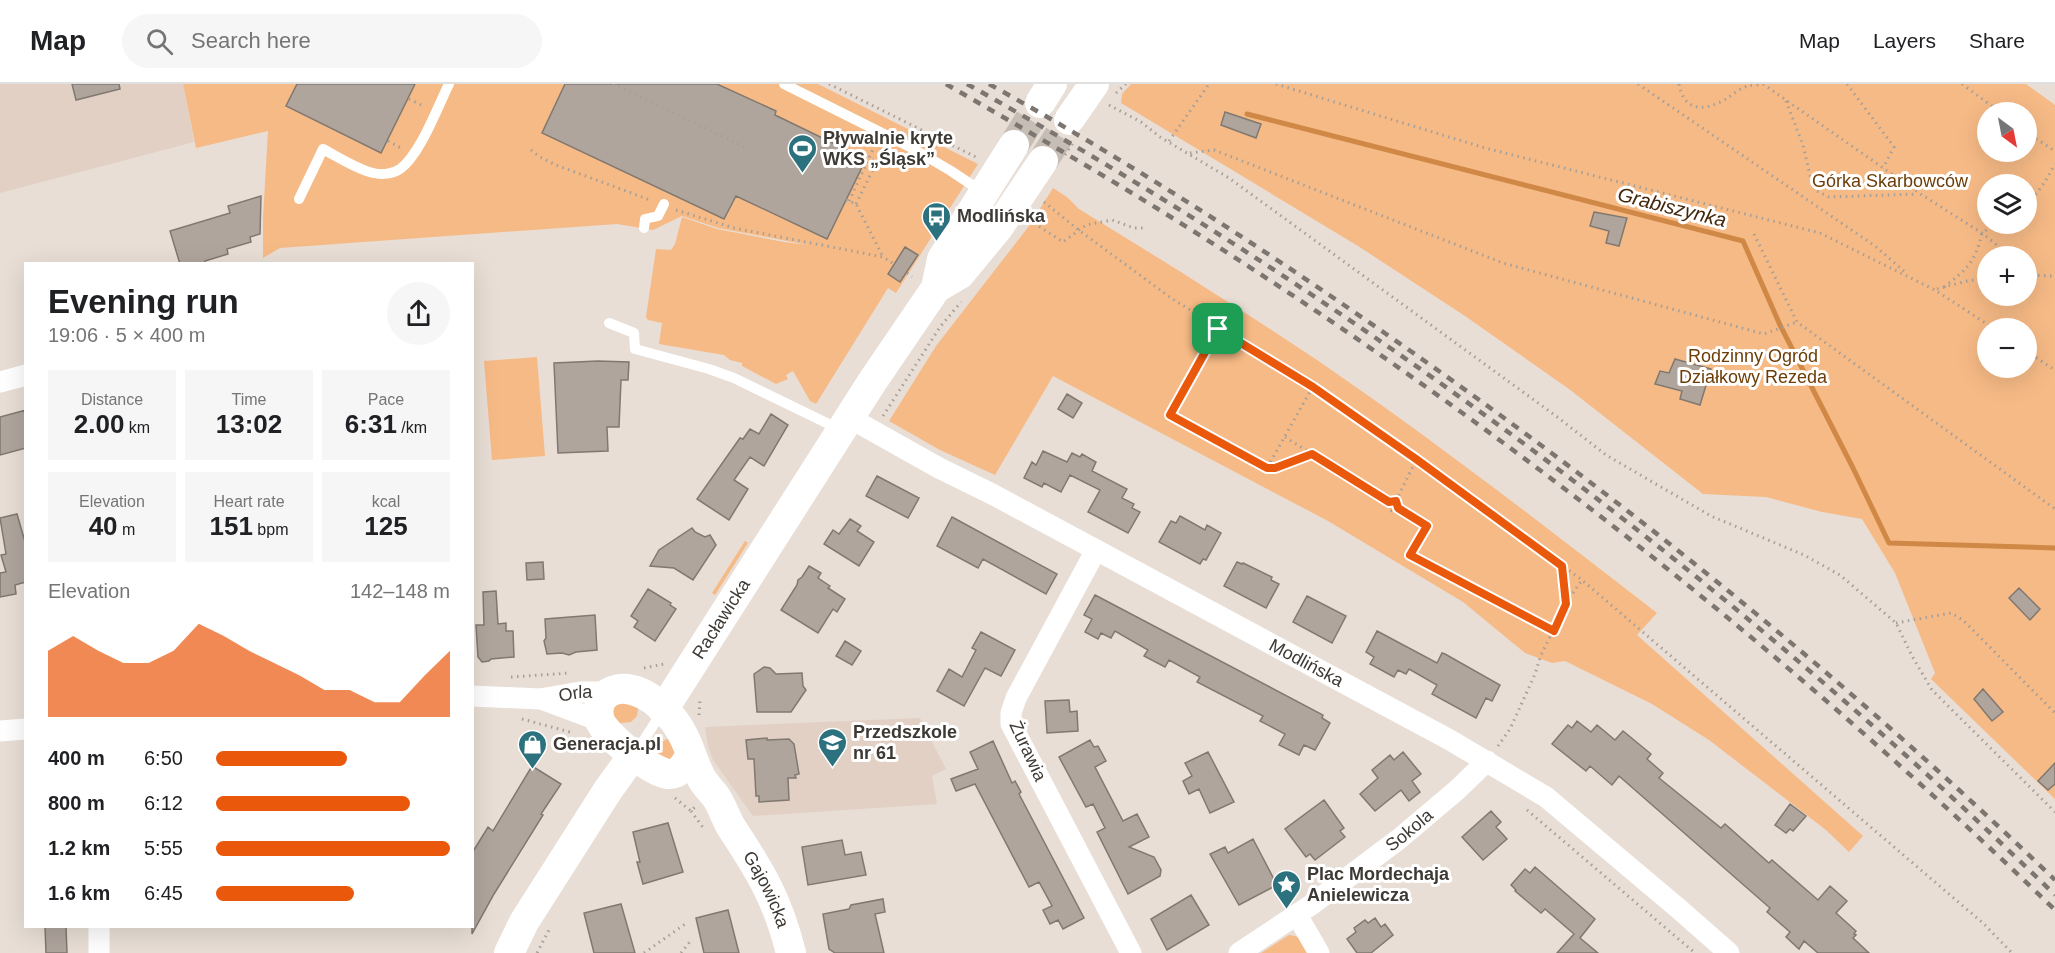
<!DOCTYPE html>
<html lang="en">
<head>
<meta charset="utf-8">
<style>
	:root { --surface:#fff; --page:#f6f6f6; --text:#202124; --muted:#757577; --line:#e0e0e0; --accent:#ea580c }
	body { margin:0; font-family:Helvetica,sans-serif; background:var(--page); color:var(--text); height:100vh; display:flex; flex-direction:column; font-size:22px; white-space:nowrap }
	* { box-sizing:border-box; margin:0 }
	p { font-size:20px; color:var(--muted) }
	.icon { flex:none; width:33px; height:33px; fill:none; stroke:currentColor; stroke-width:2; stroke-linecap:round; stroke-linejoin:round }
	.map { position:relative; flex:1; overflow:hidden }
	.sheet { position:absolute; left:24px; top:178px; width:450px; height:666px; display:flex; flex-direction:column; background:var(--surface); border-radius:0px; box-shadow:0 6px 24px #0002 }
	.sheet>* { flex:none }
	.needle { width:39px; rotate:148deg }
	.tools { position:absolute; left:1977px; top:18px; display:grid; gap:12px }
	.tools a { display:grid; place-items:center; width:60px; height:60px; border-radius:50%; background:var(--surface); box-shadow:0 6px 24px #0002; font-size:30px }
	.pin { position:absolute; display:grid; place-items:center; width:51px; height:51px; color:#fff; margin:-26px; border-radius:12px; box-shadow:0 3px 9px #0006 }
	.round { display:grid; place-items:center; flex:none; width:63px; height:63px; border-radius:32px; background:var(--page) }
	.headline { display:flex; align-items:center; justify-content:space-between; height:102px; padding:0 24px }
	h1 { font-size:33px; font-weight:800; line-height:45px }
	.metrics { display:grid; grid-template-columns:repeat(3,1fr); gap:9px; height:102px; padding:6px 24px }
	.metrics div { display:grid; align-content:center; border-radius:0px; background:var(--page); text-align:center }
	.metrics b { font-size:26px; font-weight:800 }
	.metrics small { font-size:16px; font-weight:400 }
	.metrics p { font-size:16px }
	.chart { height:168px; padding:12px 24px }
	.chart p { display:flex; justify-content:space-between }
	.chart svg { width:100%; height:108px; margin-top:6px; fill:var(--accent); opacity:.7 }
	ul { padding:0 24px; list-style:none; font-size:20px }
	li { display:grid; grid-template-columns:96px 72px 1fr; align-items:center; height:45px }
	li i { height:15px; border-radius:8px; background:var(--accent) }
	header { display:flex; align-items:center; gap:36px; box-sizing:border-box; height:84px; padding:0 30px; background:var(--surface); border-bottom:2px solid var(--line) }
	header strong { font-size:28px }
	nav { display:flex; gap:33px; margin-inline-start:auto; font-size:21px }
	.search { width:420px; height:54px; background:var(--page); display:flex; align-items:center; gap:15px; box-sizing:border-box; padding:0 21px; border-radius:33px; color:var(--muted); font-size:22px }
	.map>svg:first-child { display:block }
	.built { fill:#e1d0c3 }
	.green { fill:#f6ba86; fill-rule:evenodd }
	.lines { fill:none; stroke-linecap:round; stroke-linejoin:round }
	.stream { stroke:#cf8845; stroke-width:5 }
	.building { fill:#afa59d; stroke:#817870; stroke-width:1.5 }
	.secondary-tunnel { stroke:#c6bdb5; stroke-width:30; stroke-dasharray:30 15; stroke-linecap:butt }
	.path { stroke:#a69f98; stroke-width:3; stroke-dasharray:1.5 4.5; stroke-linecap:butt }
	.lane { stroke:#fff; stroke-width:10 }
	.street { stroke:#fff; stroke-width:21 }
	.secondary { stroke:#fff; stroke-width:30 }
	.rail { stroke:#7c7570; stroke-width:4.5; stroke-dasharray:8 8; stroke-linecap:butt }
	.route-casing { stroke:#fff; stroke-width:12 }
	.route { stroke:#ea580c; stroke-width:8 }
	.labels { text-anchor:middle; stroke-width:6; stroke-linejoin:round; paint-order:stroke }
	.poi-label { font-size:18px; font-weight:bold; fill:#3d3935; stroke:#fff; text-anchor:start }
	.park-label { font-size:18px; fill:#6d3d08; stroke:#fff }
	.street-label { font-size:18px; fill:#3d3935; stroke:#fff }
	.water-label { font-size:20px; font-style:italic; fill:#44270a; stroke:#fff }
</style>
</head>
<body>
<header>
<strong>Map</strong>
<div class="search"><svg class="icon" aria-label="search" viewBox="0 0 24 24"><circle cx="10" cy="10" r="6"/><path d="M15 15l6 6"/></svg>Search here</div>
<nav><a>Map</a><a>Layers</a><a>Share</a></nav>
</header>
<div class="map">
<svg width="2055" height="869" viewBox="0 0 2055 869">
	<rect width="100%" height="100%" fill="#e8ded5"/>
	<path class="built" d="M0,0H183L194,58L0,109Z
		M920,634L946,685L932,692L937,720L753,732L713,676L708,662L705,643Z"/>
	<path class="green" d="M183,0H818L978,80L896,209L888,204L816,320L810,317L793,287L786,291L788,295L776,300L742,282V279L730,276L724,271L659,260L662,239L648,236L646,233L656,165L671,166L675,160L682,133L717,145L784,158L809,161L718,144L682,132L653,146L617,140L280,164L263,174V134L268,47L196,64Z
		M1131,0H2026L2055,21V715L1931,595L1935,589L1895,489L1862,435L1822,428L1766,413L1703,410L1569,305L1465,232L1358,162L1121,19L1122,10ZM1988,28H2026V68H1988ZM1988,100H2026V140H1988ZM1988,172H2026V212H1988ZM1988,244H2026V284H1988Z
		M1053,104L1067,113L1079,125C1159,174 1239,224 1317,276C1434,356 1546,443 1657,529L1637,551L1863,752L1849,768L1826,746L1709,656L1652,620L1565,577L1552,579L1525,569L1463,518L1328,437L1053,292L995,391L940,366L889,337L936,262L1029,142Z
		M537,273L545,372L492,376L484,277Z
		M745,457L748,459L715,511L712,509Z
		M621,615L638,624L637,632L631,638L620,639L613,631V623Z
		M667,655L675,656L677,679L657,669L660,659Z
		M1289,851C1302,852 1304,859 1310,869H1261Z"/>
	<g class="lines">
		<path class="stream" d="M1247,30L1743,157L1780,241L1853,384L1889,459L2055,464"/>
	</g>
	<path class="building" d="M72,0H119L120,5L76,16Z
		M297,0H415L381,69L286,22Z
		M565,0H717L776,27L775,31L866,75L827,155L736,112L724,135L542,49Z
		M1225,28L1261,40L1256,54L1221,41Z
		M261,112L260,150L250,153L251,158L227,165L228,170L205,177L206,180H180L170,147L230,129L228,122Z
		M1594,128L1627,134L1619,162L1606,159L1609,147L1590,142Z
		M905,163L918,171L900,198L888,190Z
		M1675,275L1711,285L1700,321L1680,315L1682,307L1655,300L1660,287L1669,289Z
		M598,277L629,278L628,296H621L619,343H607L608,367L558,369L554,279Z
		M1067,310L1082,319L1073,334L1058,325Z
		M26,326V364L0,371V333Z
		M771,330L788,341L764,382L750,373L734,396L748,405L729,436L697,415L740,354L743,355L750,345L759,350Z
		M1043,367L1067,378L1072,369L1080,373L1082,370L1096,378L1092,387L1127,405L1122,414L1134,420L1132,424L1140,428L1128,449L1088,428L1100,406L1070,391L1061,408L1044,399L1042,403L1024,394L1032,378L1036,381Z
		M877,392L919,414L908,434L866,412Z
		M17,430L26,461V498L15,501L16,510L0,513V489L6,488L1,471L6,470L0,434Z
		M1180,432L1205,446L1207,441L1221,449L1206,476L1203,475L1200,480L1159,458L1171,437L1176,439Z
		M952,433L1057,490L1046,510L983,475L978,484L937,462Z
		M850,435L861,442L857,447L874,458L859,482L824,460L833,446L839,450Z
		M692,444L695,448L705,453L710,451L716,461L693,496L674,484L650,482L659,466Z
		M543,478L544,495L527,496L526,479Z
		M1237,478L1242,480L1243,479L1272,493L1271,496L1279,500L1266,524L1224,502Z
		M809,482L821,489L818,494L830,502L828,504L845,515L837,528L833,525L818,549L781,526L797,501L798,496L802,493Z
		M2019,504L2040,525L2030,536L2009,514Z
		M648,505L671,519L670,521L676,525L655,557L634,543L638,537L631,532Z
		M496,507L498,540L506,539V547H513L514,573L491,575L489,577L482,578L478,573L476,541H484L483,508Z
		M1095,511L1323,631L1322,634L1330,639L1315,666L1304,661L1299,671L1279,661L1285,650L1260,637L1263,632L1197,598L1200,593L1169,576L1165,583L1144,572L1148,566L1115,547L1111,554L1101,549L1098,555L1085,548L1092,535L1084,531Z
		M1307,512L1346,532L1332,559L1293,538Z
		M595,531L597,566L576,568L569,571L562,569L547,570L544,557L546,554L545,535Z
		M1377,547L1437,579L1442,569L1445,570L1500,601L1492,617L1486,614L1476,634L1432,610L1437,601L1409,585L1406,590L1398,586L1394,593L1370,580L1374,573L1366,568Z
		M981,548L1015,566L1001,592L985,584L964,622L937,607L949,585L962,593L976,566L972,564Z
		M845,557L861,567L852,581L836,572Z
		M764,583L770,584L776,590L802,589L803,602L806,606L791,628H757L754,590Z
		M1983,605L2003,628L1992,637L1974,615Z
		M1069,616L1070,628L1077,627L1078,647L1047,649L1045,617Z
		M1577,637L1591,648L1597,641L1615,656L1623,647L1651,670L1647,675L1663,689L1659,694L1721,744L1725,740L1769,779L1772,776L1818,816L1830,802L1847,817L1836,829L1856,847L1854,850L1856,851L1853,854L1869,869H1818L1804,857L1799,865L1786,853L1790,848L1767,828L1770,824L1619,692L1612,701L1590,682L1586,687L1552,660L1568,641L1572,644Z
		M767,654V656L789,655L794,660L799,690L795,691L796,694H788L789,716L759,718V712H756L754,675H748L746,656Z
		M1090,656L1094,663L1098,662L1106,677L1095,683L1123,737L1137,730L1149,753L1129,763L1154,773L1161,786L1160,792L1128,810L1097,748L1105,744L1093,720L1086,723L1059,673Z
		M993,657L1012,699L1015,697L1021,708L1019,710L1084,834L1063,845L1058,836L1050,840L1043,826L1052,822L1039,798L1029,803L975,700L956,707L951,695L978,685L970,668Z
		M1208,668L1234,718L1210,729L1199,705L1189,710L1183,697L1192,692L1185,679Z
		M1403,668L1421,690L1412,697L1420,708L1409,717L1401,706L1375,727L1360,710L1378,694L1372,686L1390,671L1394,676Z
		M2055,679V700L2048,706L2038,697Z
		M532,682L561,700L541,730L543,731L494,810L472,850V769L488,743L493,747Z
		M1324,716L1344,744L1340,747L1345,753L1315,776L1310,770L1306,773L1285,745Z
		M1790,720L1806,732L1793,747L1790,745L1786,749L1775,741Z
		M1491,727L1501,738L1496,743L1507,755L1483,776L1462,753Z
		M668,739L683,788L643,800L637,778H640L633,748Z
		M1253,755L1277,801L1239,821L1210,770L1225,763L1228,769Z
		M842,756L845,771L861,768L866,791L808,801L802,763Z
		M1535,783L1595,835L1580,854L1598,869H1557L1574,850L1545,825L1541,829L1515,807L1516,806L1511,801L1525,785L1530,789Z
		M1191,811L1209,841L1167,866L1151,835Z
		M883,815L885,828L875,830L884,869H835L829,865L823,830L849,825L851,821Z
		M621,820L635,869H594L584,829Z
		M728,826L739,869H704L696,834Z
		M1375,834L1381,843L1385,840L1393,851L1371,869H1357L1347,855L1356,848L1354,844L1365,836L1368,839Z
		M45,843H66L67,869H46Z"/>
	<g class="lines">
		<path class="secondary-tunnel" d="M1014,61L1040,19
			M1043,77L1069,36"/>
		<path class="path" d="M613,0L747,64
			M829,0L978,74
			M1276,0L1485,64L1820,149L1935,206L1993,244
			M1638,0L1875,162L1906,189
			M1679,0C1683,23 1698,28 1718,19C1729,15 1737,5 1748,2C1752,1 1758,1 1762,0
			M1763,0L1919,109L1982,149L2010,172
			M1847,0L1894,63L1883,84
			M1962,0L2000,28
			M1116,9L1126,0
			M409,15L423,22
			M1786,17L1803,61L1812,100L1817,107L1829,113L1917,110
			M1109,21L1141,38L1160,53L1229,94L1556,332L1606,371L1711,432L1804,471L1840,491L1896,539L1912,572L1932,606L2055,728
			M2026,48L2055,67
			M388,57L401,64
			M1169,57L1209,0
			M875,61L869,74L877,78
			M531,66L540,73L556,81L650,116
			M1190,69L1214,66L1503,179L1764,250L1797,238
			M1065,71L1073,59
			M846,116L856,120L883,173
			M849,117L869,74
			M1044,118L1080,147L1171,214L1313,303L1416,375L1582,496L1984,840L2012,869
			M2026,118C2040,109 2047,94 2055,80
			M856,120L883,65
			M676,126L734,144L883,173L894,180
			M1029,136L1063,158L1086,141L1112,136L1134,144H1146
			M1754,150L1797,238L2055,425
			M2026,185L2034,191
			M907,189L912,193
			M2026,191L2055,192
			M1944,203C1967,185 1975,179 1982,149L1996,140
			M1937,205L1967,197L1988,194
			M1218,245L1170,331L1267,384L1312,304
			M2026,267L2055,286
			M883,332L940,243L961,218
			M1285,353L1389,418
			M1267,384H1275L1311,371
			M1396,417L1416,376
			M1388 422a5 5 0 1 1 10 0a5 5 0 1 1-10 0Z
			M1398,424L1427,442L1410,471L1554,547
			M1566,519L1582,496
			M1896,539L1951,529L1963,536L2055,629
			M644,584L664,580
			M511,593L570,589
			M699,631L700,614
			M522,635L570,648
			M1498,662L1510,645L1521,621L1535,590L1541,571L1566,520L1562,482
			M675,714L691,727L695,723
			M1527,726L1695,869
			M691,727L704,745
			M537,869L550,844
			M644,869L688,838
			M681,869L692,855"/>
		<path class="lane" d="M784,0L912,64L951,87L981,107
			M299,115L323,65C338,73 356,85 373,89C382,91 393,90 400,85C420,71 438,22 449,0
			M644,144L645,135L658,132L664,120
			M609,239L634,249L635,265L709,285L734,294L839,345
			M636,668L662,628"/>
		<g class="street">
			<path d="M0,298L26,291"/>
			<path id="s1" d="M850,334L939,384L992,410L1450,656L1546,713L1679,825L1729,869"/>
			<path d="M1096,466L1016,614L1011,629V640L1131,869"/>
			<path id="s2" d="M472,612L540,615L580,608H609"/>
			<path d="M541,615L600,637"/>
			<path d="M0,647L26,645"/>
			<path d="M1297,831L1319,869"/>
			<path d="M99,843V869"/>
			<path id="s3" d="M1239,869L1311,821L1399,755L1457,706L1487,677"/>
		</g>
		<g class="secondary">
			<path d="M1040,19L1052,0"/>
			<path d="M1069,36L1094,0"/>
			<path d="M936,204L960,190L998,144L1043,77"/>
			<path id="s4" d="M663,626L872,298L936,204L942,175L1014,61"/>
			<path id="s5" d="M690,670C687,680 679,691 668,690C651,688 607,653 600,637C598,630 598,621 602,615C608,607 618,604 627,605C651,608 674,632 684,653C691,667 694,682 702,695C706,702 712,707 716,713C723,723 726,736 733,746C762,790 778,817 791,869"/>
			<path d="M509,869L524,838L608,706L634,670"/>
		</g>
		<path class="rail" d="M946,0C1022,44 1099,88 1174,135C1491,333 1786,566 2055,826
			M967,0C1362,221 1731,495 2055,811
			M989,0C1126,76 1258,161 1386,250C1623,414 1847,596 2055,796"/>
	</g>
	<g class="lines">
		<defs>
			<path id="route" d="M1218,245L1313,303L1416,375L1562,482L1566,520L1554,547L1410,471L1427,442L1398,424L1396,417L1389,418L1312,370L1275,384H1267L1170,331Z"/>
		</defs>
		<use href="#route" class="route-casing"/>
		<use href="#route" class="route"/>
	</g>
	<defs>
		<symbol id="stadium-pin" viewBox="-11 -11 22 30"><path d="M0 17L-7.5 6A9.5 9.5 0 1 1 7.5 6Z" fill="#2b717e" stroke="#fff"/><path d="M0-5a6.5 5 0 1 0 0 10a6.5 5 0 1 0 0-10ZM-3.5-1.8h7v3.6h-7Z" fill="#fff"/></symbol>
		<symbol id="bus-pin" viewBox="-11 -11 22 30"><path d="M0 17L-7.5 6A9.5 9.5 0 1 1 7.5 6Z" fill="#2b717e" stroke="#fff"/><path d="M-5-6H5V4H4V6H2V4H-2V6H-4V4H-5ZM-3.5-4V0h7V-4ZM-3.5 1.2v1.5H-2V1.2ZM2 1.2v1.5H3.5V1.2Z" fill="#fff"/></symbol>
		<symbol id="school-pin" viewBox="-11 -11 22 30"><path d="M0 17L-7.5 6A9.5 9.5 0 1 1 7.5 6Z" fill="#2b717e" stroke="#fff"/><path d="M0-5L7-2L0 1L-7-2ZM-4 1L0 2.5L4 1V4Q0 6-4 4Z" fill="#fff"/></symbol>
		<symbol id="shop-pin" viewBox="-11 -11 22 30"><path d="M0 17L-7.5 6A9.5 9.5 0 1 1 7.5 6Z" fill="#2b717e" stroke="#fff"/><path d="M-5-2.5h2.3a2.7 3.5 0 0 1 5.4 0H5L5.5 6h-11ZM-1.5-2.5h3a1.5 2.3 0 0 0-3 0Z" fill="#fff"/></symbol>
		<symbol id="sight-pin" viewBox="-11 -11 22 30"><path d="M0 17L-7.5 6A9.5 9.5 0 1 1 7.5 6Z" fill="#2b717e" stroke="#fff"/><path d="M0-6L1.8-2.2L6-1.7L2.9 1.2L3.7 5.4L0 3.3L-3.7 5.4L-2.9 1.2L-6-1.7L-1.8-2.2Z" fill="#fff"/></symbol>
	</defs>
	<g fill-rule="evenodd">
		<use href="#stadium-pin" x="786" y="48" width="33" height="45"/>
		<use href="#bus-pin" x="920" y="116" width="33" height="45"/>
		<use href="#school-pin" x="816" y="642" width="33" height="45"/>
		<use href="#shop-pin" x="516" y="644" width="33" height="45"/>
		<use href="#sight-pin" x="1270" y="784" width="33" height="45"/>
	</g>
	<g class="labels">
		<g class="poi-label">
			<text x="823" y="60">Pływalnie kryte<tspan x="823" dy="21">WKS „Śląsk”</tspan></text>
			<text x="957" y="138">Modlińska</text>
			<text x="853" y="654">Przedszkole<tspan x="853" dy="21">nr 61</tspan></text>
			<text x="553" y="666">Generacja.pl</text>
			<text x="1307" y="796">Plac Mordechaja<tspan x="1307" dy="21">Anielewicza</tspan></text>
		</g>
		<g class="park-label">
			<text x="1890" y="103">Górka Skarbowców</text>
			<text x="1753" y="278">Rodzinny Ogród<tspan x="1753" dy="21">Działkowy Rezeda</tspan></text>
		</g>
		<g class="street-label">
			<text dy="6" stroke="none"><textPath href="#s4" startOffset="108">Racławicka</textPath></text>
			<text dy="6" stroke="none"><textPath href="#s1" startOffset="518">Modlińska</textPath></text>
			<text dy="6" stroke="none"><textPath href="#s2" startOffset="104">Orla</textPath></text>
			<text transform="translate(1028 667) rotate(65)" y="6">Żurawia</text>
			<text dy="6" stroke="none"><textPath href="#s3" startOffset="210">Sokola</textPath></text>
			<text dy="6" stroke="none"><textPath href="#s5" startOffset="422">Gajowicka</textPath></text>
		</g>
		<g class="water-label">
			<text transform="translate(1672 123) rotate(14)" y="7">Grabiszynka</text>
		</g>
	</g>
</svg>
<div class="tools">
<a><svg class="needle" viewBox="-14 -14 28 28"><path d="M0-13l5 13h-10z" fill="#e53935"/><path d="M0 13l5-13h-10z" fill="#757577"/></svg></a>
<a><svg class="icon" aria-label="layers" viewBox="0 0 24 24"><path d="M12 4l9 5-9 5-9-5zM3 14l9 5 9-5"/></svg></a>
<a>+</a>
<a>−</a>
</div>
<div class="pin" style="left:1218px;top:245px;background:#1e9e55"><svg class="icon" aria-label="arrive" viewBox="0 0 24 24"><path d="M6 21V4h12l-3 4 3 4H6"/></svg></div>
<section class="sheet">
<div class="headline"><div><h1>Evening run</h1><p>19:06 · 5 × 400 m</p></div><a class="round"><svg class="icon" aria-label="share" viewBox="0 0 24 24"><path d="M12 15V3M7 8l5-5 5 5M5 13v7h14v-7"/></svg></a></div>
<div class="metrics">
<div><p>Distance</p><b>2.00<small> km</small></b></div>
<div><p>Time</p><b>13:02</b></div>
<div><p>Pace</p><b>6:31<small> /km</small></b></div>
</div>
<div class="metrics">
<div><p>Elevation</p><b>40<small> m</small></b></div>
<div><p>Heart rate</p><b>151<small> bpm</small></b></div>
<div><p>kcal</p><b>125</b></div>
</div>
<div class="chart"><p><span>Elevation</span>142–148 m</p>
<svg viewBox="0 0 160 44" preserveAspectRatio="none"><path d="M0 44V17L10 11L20 17L30 22L40 22L50 17L60 6L70 11L80 17L90 22L100 27L110 33L120 33L130 38L140 38L150 27L160 17V44z"/></svg>
</div>
<ul>
<li><b>400 m</b>6:50<i style="width:56%"></i></li>
<li><b>800 m</b>6:12<i style="width:83%"></i></li>
<li><b>1.2 km</b>5:55<i style="width:100%"></i></li>
<li><b>1.6 km</b>6:45<i style="width:59%"></i></li>
</ul>
</section>
</div>
</body>
</html>
